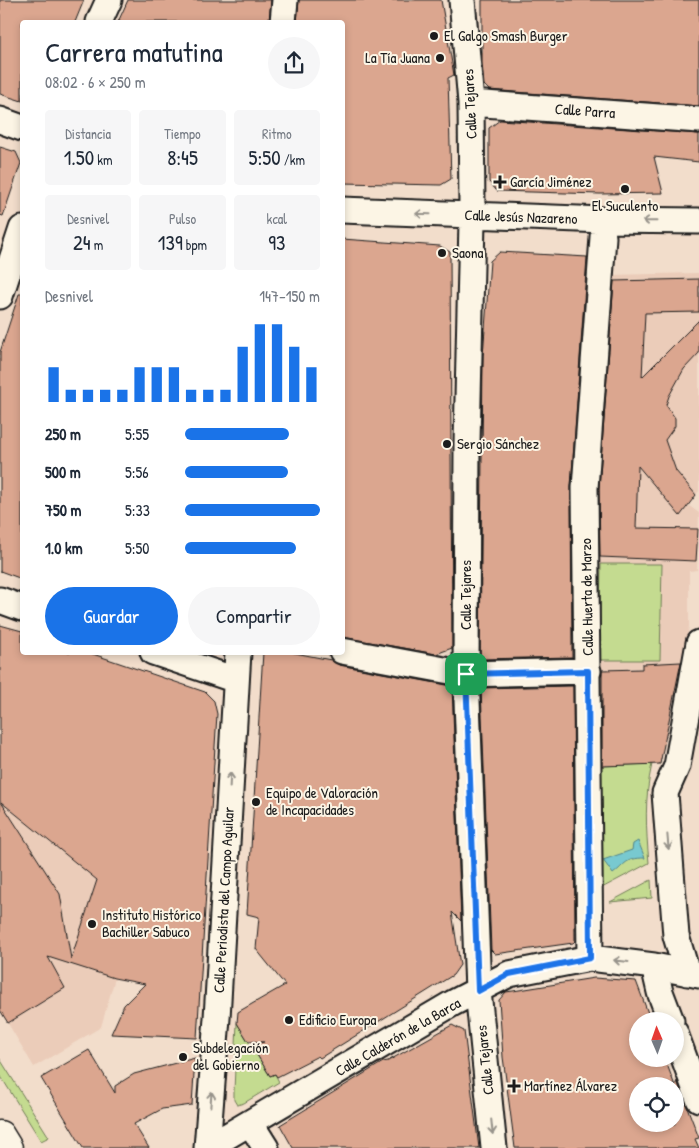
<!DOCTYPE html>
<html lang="es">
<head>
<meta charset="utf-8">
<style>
	:root { --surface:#fff; --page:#f6f6f7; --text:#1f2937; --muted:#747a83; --accent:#1a73e8 }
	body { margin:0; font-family:"Patrick Hand",sans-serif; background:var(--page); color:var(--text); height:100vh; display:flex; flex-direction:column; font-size:19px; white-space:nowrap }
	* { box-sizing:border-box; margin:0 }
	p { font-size:16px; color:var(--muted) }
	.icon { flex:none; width:28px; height:28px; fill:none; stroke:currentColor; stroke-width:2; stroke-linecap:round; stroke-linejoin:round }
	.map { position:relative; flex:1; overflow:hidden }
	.details { position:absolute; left:20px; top:20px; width:325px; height:635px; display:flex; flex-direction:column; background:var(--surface); border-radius:5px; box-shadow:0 2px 8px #0003 }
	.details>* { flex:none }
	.needle { width:32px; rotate:358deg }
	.controls { position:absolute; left:629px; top:1012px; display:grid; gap:10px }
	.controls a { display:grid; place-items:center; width:55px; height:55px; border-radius:50%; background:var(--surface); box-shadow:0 2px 8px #0003; font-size:25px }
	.pin { position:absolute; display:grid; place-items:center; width:42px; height:42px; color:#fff; margin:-21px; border-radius:10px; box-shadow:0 2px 8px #0006 }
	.round { display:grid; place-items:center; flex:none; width:52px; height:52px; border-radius:26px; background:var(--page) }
	.summary { display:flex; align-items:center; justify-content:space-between; height:85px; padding:0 25px }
	h1 { font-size:28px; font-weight:600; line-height:38px }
	.stats { display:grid; grid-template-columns:repeat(3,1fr); gap:8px; height:85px; padding:5px 25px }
	.stats div { display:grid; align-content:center; border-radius:5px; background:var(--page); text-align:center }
	.stats b { font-size:21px; font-weight:600 }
	.stats small { font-size:14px; font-weight:400 }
	.stats p { font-size:14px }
	.chart { height:140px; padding:10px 25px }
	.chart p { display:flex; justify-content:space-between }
	.chart svg { width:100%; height:90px; margin-top:5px; stroke:var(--accent); stroke-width:6 }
	.cta { display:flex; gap:10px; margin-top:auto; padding:10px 25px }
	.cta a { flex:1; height:58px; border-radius:30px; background:var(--accent); color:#fff; font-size:20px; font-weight:600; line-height:58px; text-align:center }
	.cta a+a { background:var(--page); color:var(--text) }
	ul { padding:0 25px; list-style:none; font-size:16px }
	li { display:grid; grid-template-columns:80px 60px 1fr; align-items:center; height:38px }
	li i { height:12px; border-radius:6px; background:var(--accent) }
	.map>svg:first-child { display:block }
	.built { fill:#ebccb9 }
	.green { fill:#c4db90; stroke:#707c56 }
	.water { fill:#78c9d0; stroke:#538488 }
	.building { fill:#dba68f; stroke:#1c1c1c; fill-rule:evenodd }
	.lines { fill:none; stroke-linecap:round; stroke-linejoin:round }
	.minor-casing { stroke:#1c1c1c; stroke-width:29 }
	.major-casing { stroke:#1c1c1c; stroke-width:31 }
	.minor { stroke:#fcf5e5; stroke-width:25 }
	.major { stroke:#fcf5e5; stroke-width:28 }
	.oneway { stroke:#97938b }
	.route-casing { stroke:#fff; stroke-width:10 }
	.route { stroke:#1a73e8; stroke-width:6 }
	.poi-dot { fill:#1c1c1c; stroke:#fcf5e5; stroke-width:2 }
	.labels { text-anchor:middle; stroke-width:4; stroke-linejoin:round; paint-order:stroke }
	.poi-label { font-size:15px; fill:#1c1c1c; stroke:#fcf5e5; text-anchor:start }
	.street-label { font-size:15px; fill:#1c1c1c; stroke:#fcf5e5 }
</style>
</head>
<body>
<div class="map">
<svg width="699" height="1148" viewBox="0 0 699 1148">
	<rect width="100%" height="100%" fill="#f2ddcb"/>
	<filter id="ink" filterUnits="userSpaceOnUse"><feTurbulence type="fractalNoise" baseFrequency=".02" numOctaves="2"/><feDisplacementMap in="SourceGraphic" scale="10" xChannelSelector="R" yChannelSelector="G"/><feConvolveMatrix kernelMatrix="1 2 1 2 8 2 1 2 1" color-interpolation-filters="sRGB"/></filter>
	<g filter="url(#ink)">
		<path class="built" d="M699,273V491L688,505L699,513L697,570L689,571V627L660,765L600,766L593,491L609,275Z
			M0,802L97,880L115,978L101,1027L34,1067L0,1010Z"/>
		<path class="green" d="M601,564H662L660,660H599Z
			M652,764C644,800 646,828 649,863L598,890L600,766Z
			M651,880L652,898L610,902Z
			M237,1023L270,1076L275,1074L279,1082L244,1103L237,1105L234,1100V1091Z
			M0,1059L49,1137L41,1141L0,1075Z"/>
		<path class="water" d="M638,841L645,858C625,858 626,864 613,874L603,860L632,850L633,844Z"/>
		<path class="building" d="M0,0H84L75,22H22V101L0,94Z
			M128,0H271L269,22H118Z
			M299,0H441L454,75L448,78L451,179L441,185L342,183V22H297Z
			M482,0H699V106L489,90L484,85L482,63Z
			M500,120L699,134V162L654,157L663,193L600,194L497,191L489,182V128Z
			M0,147L16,152L21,163L3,216L0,215Z
			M342,239L440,246L450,252L452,648L436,654L342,637Z
			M500,252L587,257L571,487L572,657L480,659L483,356L490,261Z
			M699,279V312L645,313L642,377L699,320V353L684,369L669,396L666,405L675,418V426L665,440L676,471L696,495L680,516L638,466L636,528L698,529L696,561L600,557L599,488L614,281Z
			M19,294H22V579L0,571V352Z
			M0,625L22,631V652H87L205,692L214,701L217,714L197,1038L111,1034L124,1005L145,984L114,978L48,957L65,988L8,1023L0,1010ZM1,802L97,880L71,959L60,894Z
			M263,652H290L331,660L339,665L452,686L461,921L452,912L460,965L453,975L320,1058L318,1056L277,1077L275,1074L270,1076L251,1045L264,1042L248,1041L237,1023L238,1012L285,985L256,949L259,917L247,914Z
			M681,662L660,764L602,766V670L642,669V664Z
			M573,686L575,941L573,943L495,954L491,950L481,688Z
			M594,978L636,981L651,1021H638V1059H665L675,1086L677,1081L699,1138L695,1139L699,1148H515L503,1057L499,1000L506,992L513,991ZM638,1086H675V1124H638Z
			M452,1025L464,1031L479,1148H293L280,1125L383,1062L388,1061Z
			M89,1050L115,1093V1086L134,1074L195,1058L192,1105L162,1109L134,1124L149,1148H83L41,1078Z"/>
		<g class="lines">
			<defs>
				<path id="minor" d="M462,0L471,103L472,209
					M99,22L109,0
					M283,22L285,0
					M471,103L699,120
					M0,120L22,128
					M342,210L604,220L699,221
					M472,221L467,443L466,674L478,991L494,1148
					M0,296L22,229
					M0,600L22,608
					M342,651L466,674L588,671
					M153,652L236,680
					M590,958L585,488L603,237
					M654,966L660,992L671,1021
					M687,973L676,936L665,793L677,766L699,643
					M675,1033L699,1099
					M251,1124L266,1148
					M207,1148L453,1003L509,974L590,958L654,966L699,975
					M207,1148L217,1018L238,652"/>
				<path id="major" d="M0,1135L8,1148"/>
			</defs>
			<use href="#minor" class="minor-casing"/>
			<use href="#major" class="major-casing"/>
			<use href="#minor" class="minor"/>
			<use href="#major" class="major"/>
		</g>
		<defs><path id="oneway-shaft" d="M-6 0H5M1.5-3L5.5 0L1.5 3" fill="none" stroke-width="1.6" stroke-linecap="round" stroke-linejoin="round" transform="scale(1.25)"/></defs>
		<g class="oneway">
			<use href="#oneway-shaft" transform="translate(423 214) rotate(-178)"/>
			<use href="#oneway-shaft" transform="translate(650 221) rotate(-179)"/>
			<use href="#oneway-shaft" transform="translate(230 780) rotate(-87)"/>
			<use href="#oneway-shaft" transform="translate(668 842) rotate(85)"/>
			<use href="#oneway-shaft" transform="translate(621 961) rotate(-173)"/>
			<use href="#oneway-shaft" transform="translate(211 1099) rotate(-85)"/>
			<use href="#oneway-shaft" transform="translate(492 1127) rotate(84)"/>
		</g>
	</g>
	<g class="lines" filter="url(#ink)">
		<defs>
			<path id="route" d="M588,671L590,958L509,974L478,991L466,674Z"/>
		</defs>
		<use href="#route" class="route-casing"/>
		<use href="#route" class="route"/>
	</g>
	<g class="poi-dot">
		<circle cx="434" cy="36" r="5"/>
		<circle cx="440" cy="58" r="5"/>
		<path d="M497.5 174.5h5v5h5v5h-5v5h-5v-5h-5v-5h5z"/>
		<circle cx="625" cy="189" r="5"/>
		<circle cx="442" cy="253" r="5"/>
		<circle cx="447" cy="444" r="5"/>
		<circle cx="256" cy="802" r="5"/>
		<circle cx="92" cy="924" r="5"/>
		<circle cx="289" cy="1020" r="5"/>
		<circle cx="183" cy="1057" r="5"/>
		<path d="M511.5 1078.5h5v5h5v5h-5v5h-5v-5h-5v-5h5z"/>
	</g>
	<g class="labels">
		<g class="poi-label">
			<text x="444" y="41">El Galgo Smash Burger</text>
			<text x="430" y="63" text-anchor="end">La Tía Juana</text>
			<text x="510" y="187">García Jiménez</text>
			<text x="625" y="211" text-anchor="middle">El Suculento</text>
			<text x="452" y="258">Saona</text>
			<text x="457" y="449">Sergio Sánchez</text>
			<text x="266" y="798">Equipo de Valoración<tspan x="266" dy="17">de Incapacidades</tspan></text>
			<text x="102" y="920">Instituto Histórico<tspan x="102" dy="17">Bachiller Sabuco</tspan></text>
			<text x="299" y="1025">Edificio Europa</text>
			<text x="193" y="1053">Subdelegación<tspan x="193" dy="17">del Gobierno</tspan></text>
			<text x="524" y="1091">Martínez Álvarez</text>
		</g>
		<g class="street-label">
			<text transform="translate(470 104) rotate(-93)" y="5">Calle Tejares</text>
			<text transform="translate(585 111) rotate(4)" y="5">Calle Parra</text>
			<text transform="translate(521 217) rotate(2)" y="5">Calle Jesús Nazareno</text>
			<text transform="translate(466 595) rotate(-90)" y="5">Calle Tejares</text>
			<text transform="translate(587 597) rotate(-91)" y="5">Calle Huerta de Marzo</text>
			<text transform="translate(224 900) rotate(-87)" y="5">Calle Periodista del Campo Aguilar</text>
			<text transform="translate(398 1037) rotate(-30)" y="5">Calle Calderón de la Barca</text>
			<text transform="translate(485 1060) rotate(-96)" y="5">Calle Tejares</text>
		</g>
	</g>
</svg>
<div class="controls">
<a><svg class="needle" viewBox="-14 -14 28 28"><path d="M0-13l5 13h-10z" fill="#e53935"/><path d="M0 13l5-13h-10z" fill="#747a83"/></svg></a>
<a><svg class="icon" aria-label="locate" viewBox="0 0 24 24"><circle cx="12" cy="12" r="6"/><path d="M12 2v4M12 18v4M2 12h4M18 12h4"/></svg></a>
</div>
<div class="pin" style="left:466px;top:674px;background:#1e9e55"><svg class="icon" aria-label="arrive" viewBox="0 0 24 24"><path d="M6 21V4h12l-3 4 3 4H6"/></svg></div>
<section class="details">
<div class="summary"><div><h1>Carrera matutina</h1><p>08:02 · 6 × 250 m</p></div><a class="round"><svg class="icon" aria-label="share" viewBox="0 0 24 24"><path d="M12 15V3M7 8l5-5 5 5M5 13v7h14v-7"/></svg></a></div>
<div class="stats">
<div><p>Distancia</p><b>1.50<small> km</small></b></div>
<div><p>Tiempo</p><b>8:45</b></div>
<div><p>Ritmo</p><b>5:50<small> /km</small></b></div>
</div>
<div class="stats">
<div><p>Desnivel</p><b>24<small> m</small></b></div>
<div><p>Pulso</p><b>139<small> bpm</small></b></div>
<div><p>kcal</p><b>93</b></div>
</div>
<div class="chart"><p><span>Desnivel</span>147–150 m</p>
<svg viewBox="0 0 160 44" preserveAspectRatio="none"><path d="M5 44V27M15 44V38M25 44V38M35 44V38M45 44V38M55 44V27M65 44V27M75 44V27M85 44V38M95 44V38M105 44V38M115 44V17M125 44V6M135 44V6M145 44V17M155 44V27"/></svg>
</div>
<ul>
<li><b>250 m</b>5:55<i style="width:77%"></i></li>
<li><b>500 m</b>5:56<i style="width:76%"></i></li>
<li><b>750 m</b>5:33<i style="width:100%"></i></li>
<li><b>1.0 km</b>5:50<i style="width:82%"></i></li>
</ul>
<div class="cta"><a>Guardar</a><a>Compartir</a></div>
</section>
</div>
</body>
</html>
